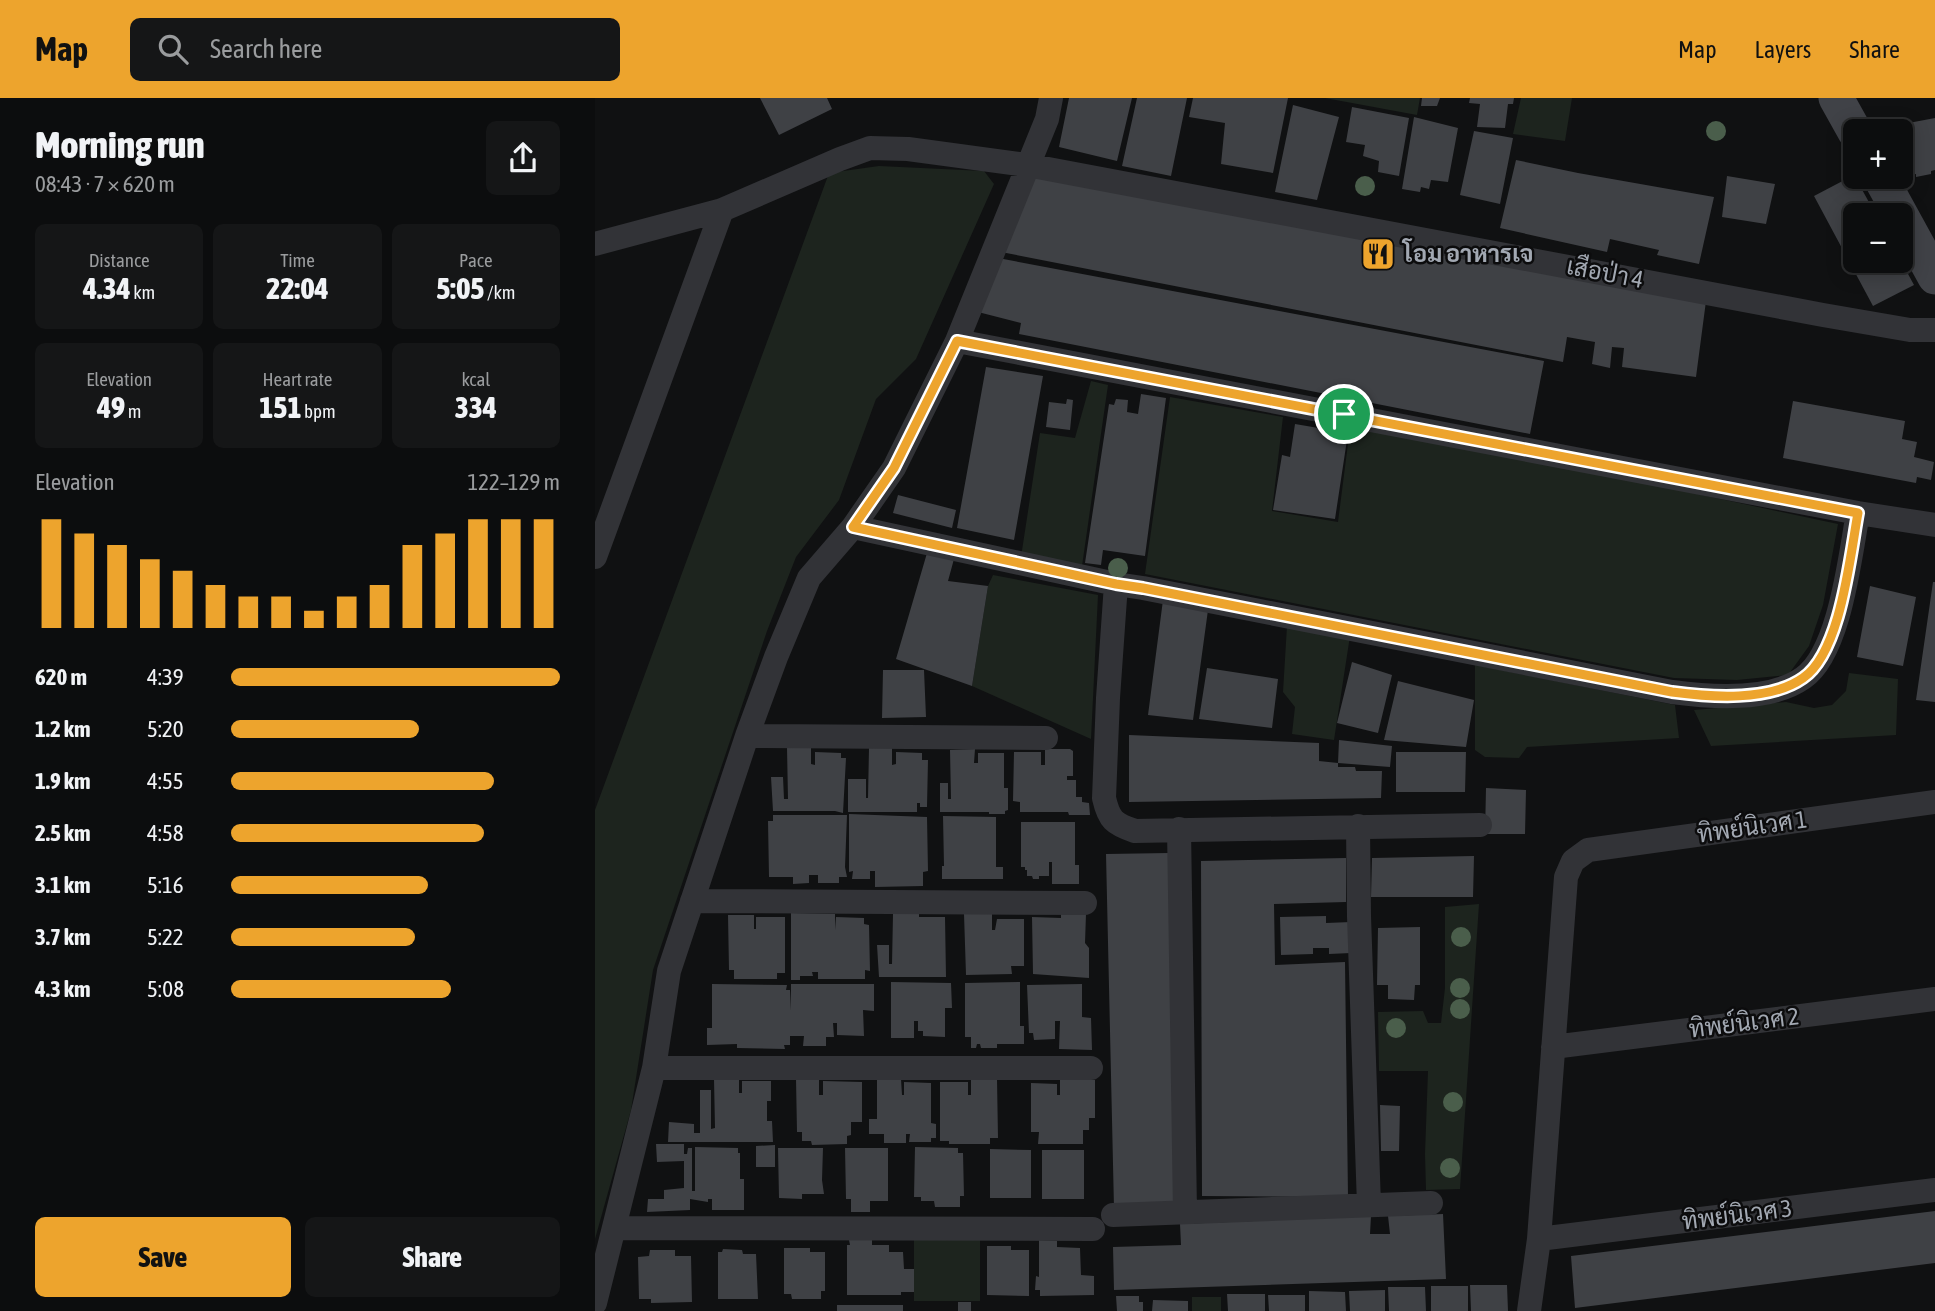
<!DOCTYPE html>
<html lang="en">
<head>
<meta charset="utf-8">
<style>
	:root { --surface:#0c0d0e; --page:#151617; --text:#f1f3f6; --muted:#9a9c9e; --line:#2c2d2e; --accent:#eda42d }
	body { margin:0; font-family:"Asap Condensed",Sarabun,sans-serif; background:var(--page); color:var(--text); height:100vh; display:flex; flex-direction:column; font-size:26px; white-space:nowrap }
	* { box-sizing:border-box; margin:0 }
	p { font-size:23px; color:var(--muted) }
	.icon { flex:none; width:38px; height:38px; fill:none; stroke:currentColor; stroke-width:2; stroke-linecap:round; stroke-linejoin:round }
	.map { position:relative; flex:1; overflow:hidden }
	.side { display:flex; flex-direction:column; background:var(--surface); width:595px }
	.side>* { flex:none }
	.tools { position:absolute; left:1248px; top:21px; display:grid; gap:14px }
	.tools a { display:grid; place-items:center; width:70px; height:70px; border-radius:10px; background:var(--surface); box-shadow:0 4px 18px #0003,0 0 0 2px var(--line); font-size:35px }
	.pin { position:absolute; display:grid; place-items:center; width:60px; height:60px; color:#fff; margin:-30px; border:4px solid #fff; border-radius:50%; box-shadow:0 2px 7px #0007 }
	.round { display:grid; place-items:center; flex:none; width:74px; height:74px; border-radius:10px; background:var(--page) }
	.head { display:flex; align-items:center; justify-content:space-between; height:119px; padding:0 35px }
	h1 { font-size:38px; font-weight:800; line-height:52px }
	.metrics { display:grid; grid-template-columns:repeat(3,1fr); gap:10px; height:119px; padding:7px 35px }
	.metrics div { display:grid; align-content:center; border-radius:10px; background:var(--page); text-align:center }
	.metrics b { font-size:30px; font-weight:800 }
	.metrics small { font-size:19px; font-weight:400 }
	.metrics p { font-size:19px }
	.chart { height:196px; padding:14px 35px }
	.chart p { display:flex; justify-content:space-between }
	.chart svg { width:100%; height:126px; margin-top:7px; stroke:var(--accent); stroke-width:6 }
	.action { display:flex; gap:14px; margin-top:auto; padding:14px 35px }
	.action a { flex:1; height:80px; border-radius:10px; background:var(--accent); color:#111; font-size:28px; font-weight:800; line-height:80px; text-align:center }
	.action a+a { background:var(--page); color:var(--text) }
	ul { padding:0 35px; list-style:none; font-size:23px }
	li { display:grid; grid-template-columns:112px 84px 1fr; align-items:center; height:52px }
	li i { height:18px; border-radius:9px; background:var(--accent) }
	header { display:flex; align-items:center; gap:42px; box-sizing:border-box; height:98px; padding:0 35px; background:var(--accent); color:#111 }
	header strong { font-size:33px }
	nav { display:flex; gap:38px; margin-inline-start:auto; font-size:24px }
	.search { width:490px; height:63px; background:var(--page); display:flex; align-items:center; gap:18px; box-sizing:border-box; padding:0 24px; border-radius:10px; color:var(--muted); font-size:26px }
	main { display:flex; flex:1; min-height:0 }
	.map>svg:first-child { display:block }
	.green { fill:#1d241e }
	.building { fill:#3f4145 }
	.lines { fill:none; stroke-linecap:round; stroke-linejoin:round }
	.street { stroke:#323337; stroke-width:24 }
	.secondary { stroke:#404247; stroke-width:35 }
	.tree { fill:#4a5e4b }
	.route-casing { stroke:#fff; stroke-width:14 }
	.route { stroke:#eda42d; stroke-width:9 }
	.labels { text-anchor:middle; stroke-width:5; stroke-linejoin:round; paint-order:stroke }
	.poi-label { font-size:24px; font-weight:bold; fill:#a2a8b2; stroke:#0c0c0d; text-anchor:start }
	.street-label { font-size:24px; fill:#a2a8b2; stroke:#0c0c0d }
</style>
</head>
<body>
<header>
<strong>Map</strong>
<div class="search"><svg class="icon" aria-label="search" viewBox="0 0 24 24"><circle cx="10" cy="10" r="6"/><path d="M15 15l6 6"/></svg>Search here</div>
<nav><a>Map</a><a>Layers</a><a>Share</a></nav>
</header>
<main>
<section class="side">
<div class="head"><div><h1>Morning run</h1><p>08:43 · 7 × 620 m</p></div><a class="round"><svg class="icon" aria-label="share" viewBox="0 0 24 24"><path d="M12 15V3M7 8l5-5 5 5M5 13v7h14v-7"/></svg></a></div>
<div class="metrics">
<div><p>Distance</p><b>4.34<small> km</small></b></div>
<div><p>Time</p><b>22:04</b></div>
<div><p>Pace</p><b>5:05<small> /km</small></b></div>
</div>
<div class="metrics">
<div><p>Elevation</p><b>49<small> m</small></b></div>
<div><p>Heart rate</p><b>151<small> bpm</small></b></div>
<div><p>kcal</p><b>334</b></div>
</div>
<div class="chart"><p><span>Elevation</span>122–129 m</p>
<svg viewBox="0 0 160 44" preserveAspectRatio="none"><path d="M5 44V6M15 44V11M25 44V15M35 44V20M45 44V24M55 44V29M65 44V33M75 44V33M85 44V38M95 44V33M105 44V29M115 44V15M125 44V11M135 44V6M145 44V6M155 44V6"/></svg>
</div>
<ul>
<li><b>620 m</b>4:39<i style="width:100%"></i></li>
<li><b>1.2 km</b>5:20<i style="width:57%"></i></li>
<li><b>1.9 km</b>4:55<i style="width:80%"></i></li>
<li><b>2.5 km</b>4:58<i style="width:77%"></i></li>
<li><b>3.1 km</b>5:16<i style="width:60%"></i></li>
<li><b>3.7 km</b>5:22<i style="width:56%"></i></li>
<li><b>4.3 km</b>5:08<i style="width:67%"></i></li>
</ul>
<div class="action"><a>Save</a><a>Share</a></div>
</section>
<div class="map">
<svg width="1340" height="1213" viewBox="0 0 1340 1213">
	<rect width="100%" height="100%" fill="#101112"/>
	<path class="green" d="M730,0H825L822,17Z
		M926,0H977L970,43L918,36Z
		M284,68L389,73L399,86L321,261L281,301L244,402L201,459L172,533L58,872L36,1012L0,1141V712L234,75Z
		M496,283L513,287L487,468L426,459L445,335L480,340Z
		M575,299L688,319L677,413L743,424L755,330L928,359L1243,426L1228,507L1214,548L1193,577L1142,582L1079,580L550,476Z
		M398,477L503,497L496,641L377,588L393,488Z
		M692,528L755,538L739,642L697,636L700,609L688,594Z
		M880,567L1080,607L1084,640L932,649L924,660L890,659L880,652Z
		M1254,575L1303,581L1301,637L1116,648L1099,612L1191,604L1219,610L1237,607L1251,593Z
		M884,806L865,1091L831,1092L830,1056L833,973H784L783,914L828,913L833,925H846L850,890V809Z
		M385,1139V1203H319V1140Z
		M597,1199H626V1213H597Z"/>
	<path class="building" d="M165,0H232L237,11L184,37Z
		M474,0H537L522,63L464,49Z
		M542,0H592L576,78L527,68Z
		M598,0H693L678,75L626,66L630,25L594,19Z
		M827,0H845L842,8H826Z
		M875,0H919L918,6H913L910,30L882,29L885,6L874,5Z
		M698,7L744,19L722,102L680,94Z
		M757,9L814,20L804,78L783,74L784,63L768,58L770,47L751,44Z
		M819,19L863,30L853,84L836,82L834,91L826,89L825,94L807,91Z
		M1340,20V72L1336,73V76L1321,79V76L1313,77L1303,27Z
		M879,33L918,40L905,106L865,97Z
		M921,62L983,75L1119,99L1104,166L1062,157L1064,152L1015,141L1012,154L905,130Z
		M438,77L1111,203L1101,279L1027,269L1029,250L1017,249L1015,270L997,266L1000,244L972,239L968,264L406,154Z
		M1259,77L1281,117H1260V163H1306L1319,187L1278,208L1219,98Z
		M1132,78L1180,86L1171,126L1127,119Z
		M403,160L949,263L935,336L424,236L426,225L383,214Z
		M391,269L448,278L419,442L362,430Z
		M546,296L571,300L550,458L508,452L506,467L490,465L514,306L519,307L521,301L533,302L532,314L543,316Z
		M472,301L478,302L475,332L451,329L454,304L471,306Z
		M1198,303L1310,323L1307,341L1322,344L1319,359L1339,364L1336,382L1322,379L1321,385L1188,360Z
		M700,326L753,335L740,421L678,412L687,357L695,359Z
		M303,397L361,412L357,430L298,415Z
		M332,455L359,461L353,483L393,488L377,588L301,561Z
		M1338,484H1340V604L1321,602Z
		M1275,488L1321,499L1308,568L1262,559Z
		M568,502L613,512L598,622L553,617Z
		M757,564L797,577L783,635L742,625Z
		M612,570L683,581L677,630L604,621Z
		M288,572H329L331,619L287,620Z
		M803,583L879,602L871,649L789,642Z
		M534,637L724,645V663L743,665V669H760L761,673H787L786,700L534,704Z
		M744,642L797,648L795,669L743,665Z
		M192,650H216V666L220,667V654L246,655V660H251L248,715L240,713H178L176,679H188L189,701H193Z
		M274,650H297V667L301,666V654L327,655V662H333L332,709H325V705H322V714H253V681H271V700H273Z
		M380,651L379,665H383V655H409V690H413V712L410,713V716H394V714H345V685H353V701H356L355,652Z
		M450,651H475L478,653V678H472V682H481V699H487V704L494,705L495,717H474L473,714H425V704L418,703L419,654H446V667H450Z
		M801,654H871L870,694H801Z
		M891,690L931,692L930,736H890Z
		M254,716L332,719L333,773L328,774V788L280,789V773H275V781H257L258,773L254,774Z
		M178,717H252L250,769L252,779H244V785H223V777H214V785L198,786V779H174L173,723H178Z
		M348,718L401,719V769H408V781H347V768H349Z
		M426,724H480V767H484V786H457V764H454V778H444V781H438L437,778H432V772H430V769H426Z
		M574,755L581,1108L519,1110L511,756Z
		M879,758L878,799H776L777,760Z
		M751,760V804L679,806L680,867L750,864L753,1099L607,1098L606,763Z
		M324,814V819H350L351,879H284L282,847H294V866H297L298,816Z
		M196,815L240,816V832L241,819L269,820V826L274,827L275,873L270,872V881H223V874H217L218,878H205V882H196Z
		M369,816H397V832H400L402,821H429V868H416L417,876L371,877Z
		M466,816H491L490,845L494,850V880L438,876L437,819L466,820Z
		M133,817H159V831H161V819H190V875H182V881H139V872H134Z
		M731,818V825L756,824V855L734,856V850H718V856L686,857L685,819Z
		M825,829V887H820L819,902L793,901V887H782L783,830Z
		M296,884L356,885L357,910H350V939L328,938V933H323V923H319V940H296Z
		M425,884V928H429V946H402V950H386L385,946H382L381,950H376V939H370V885Z
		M117,886L192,887L191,892H195L196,913V886H279V913L268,912L269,938L242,937V925H238L239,939H231V948H208L209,938H195V947H189L190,951L142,950V946L112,947V930H117Z
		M487,886V919L496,920L497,952L464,951L465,923H460V941L439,942L438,935H434L432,887Z
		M144,980V995H147V983H176V1003H172V1023H177L178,1044H73L74,1024L99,1026V1035H105V992H116V1031L120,1030L119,981Z
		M201,981H224V997H228V983L267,984V1024H256V1037L252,1038V1046L217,1047L216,1043H207V1034H202Z
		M282,981H306L307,997H309V984L336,985V1025L341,1026V1040H336V1044H314L315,1036H311V1045H289V1036H274V1021H282Z
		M376,981H402L403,1040H395V1046H354V1043H345V984H373V997H376Z
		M465,981L500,982V1020H494V1032H488V1046H443L444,1034H436V985L462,986V997H465Z
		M785,1007L805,1008L804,1053H786Z
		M61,1046H89V1056H92L93,1050H97V1093H100V1049L143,1050V1055H145V1081H149V1112H117V1101H113V1104L95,1101V1112L52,1114L53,1101H69V1092L89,1090V1063L62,1064Z
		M180,1047V1069H161V1048Z
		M320,1049L363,1050V1055H368L369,1098H365V1109H340L339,1103H326V1099H319Z
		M183,1050H228L227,1082L229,1096H207V1101L184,1100Z
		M250,1050H293V1103H275V1114H256V1101H251Z
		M395,1051L436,1052V1100H395Z
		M447,1052H489V1101H447Z
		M1340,1113V1165L980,1210L976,1158Z
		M848,1116L851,1181L519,1192L518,1149L586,1147L585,1126L776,1118L775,1136H795L793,1118Z
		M254,1142H277V1147H294V1154H308L309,1171H319V1194H306V1197H252V1147H255Z
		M444,1142L462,1143V1149L485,1150L486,1177L499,1178V1197L445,1198V1192H440L441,1178L444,1179Z
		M392,1148H416V1152H434V1198L392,1197Z
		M189,1150H215V1154H230V1193H226V1201H197L196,1196H189Z
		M128,1151L147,1152L148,1156H161L163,1201H123V1154H127Z
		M55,1152H80V1158H96L97,1204L56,1205V1201H44L43,1159L54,1158Z
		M875,1187H912L913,1213H876Z
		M836,1188H873V1213H836Z
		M793,1189H830L831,1213H794Z
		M790,1192V1213H755L754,1193Z
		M714,1193L750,1194L751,1213H714Z
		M632,1196H670V1213H633Z
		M673,1197H710V1213H674Z
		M521,1198H544V1204H548V1213H522Z
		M558,1202L593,1203V1213H557Z
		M363,1204H376V1213H363Z
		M242,1207H308V1213H242Z"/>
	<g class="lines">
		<path class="street" d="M0,146L127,112L245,61L275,50L313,51L432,67L1228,217L1315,232H1340
			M362,243L1263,415L1340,427
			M258,429L521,486L548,490L1077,594C1115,599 1174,604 1208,580C1245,555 1255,458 1263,415
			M0,459L127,112
			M521,486L513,600L509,700C514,722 519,726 540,733L885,727
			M152,638L451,640
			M763,728L764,818L774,1107
			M584,731L590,1114
			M97,803L490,805
			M958,949L1340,901
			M59,970H496
			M518,1117L836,1105
			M20,1130L498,1131
			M944,1141L1340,1092
			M0,1205L59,970L74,873L152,638L181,559L214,480L258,429L299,370L362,243L452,21L456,0
			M934,1213L944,1141L971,779L978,763L993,752L1340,704"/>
		<path class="secondary" d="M1241,0L1260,34
			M1285,79L1340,179"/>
	</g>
	<g class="tree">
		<circle cx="1121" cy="33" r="10"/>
		<circle cx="770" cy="88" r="10"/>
		<circle cx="523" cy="470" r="10"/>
		<circle cx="866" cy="839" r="10"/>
		<circle cx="865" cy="890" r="10"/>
		<circle cx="865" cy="911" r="10"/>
		<circle cx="801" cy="930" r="10"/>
		<circle cx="858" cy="1004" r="10"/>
		<circle cx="855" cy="1070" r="10"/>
	</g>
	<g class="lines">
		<defs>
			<path id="route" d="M362,243L1263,415C1255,458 1246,554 1208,580C1174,604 1115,599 1077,594L548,490L521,486L258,429L299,370Z"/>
		</defs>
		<use href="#route" class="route-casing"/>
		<use href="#route" class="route"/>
	</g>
	<defs>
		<symbol id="restaurant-square" viewBox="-11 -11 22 22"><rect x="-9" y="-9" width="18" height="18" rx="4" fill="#eda42d" stroke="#0c0c0d"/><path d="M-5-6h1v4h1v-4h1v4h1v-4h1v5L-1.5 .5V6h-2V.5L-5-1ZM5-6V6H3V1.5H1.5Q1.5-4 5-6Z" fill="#111"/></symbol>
	</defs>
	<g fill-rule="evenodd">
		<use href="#restaurant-square" x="764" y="137" width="38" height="38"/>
	</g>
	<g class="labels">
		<g class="poi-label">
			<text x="808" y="164">โอม อาหารเจ</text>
		</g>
		<g class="street-label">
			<text transform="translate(1010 175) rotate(11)" y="8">เสือป่า 4</text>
			<text transform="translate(1157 729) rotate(-8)" y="8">ทิพย์นิเวศ 1</text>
			<text transform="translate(1149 925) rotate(-7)" y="8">ทิพย์นิเวศ 2</text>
			<text transform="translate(1142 1117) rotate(-7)" y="8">ทิพย์นิเวศ 3</text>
		</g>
	</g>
</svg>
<div class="tools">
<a>+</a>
<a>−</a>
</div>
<div class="pin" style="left:749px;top:316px;background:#1e9e55"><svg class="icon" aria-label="arrive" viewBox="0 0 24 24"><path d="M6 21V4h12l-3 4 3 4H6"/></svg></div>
</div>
</main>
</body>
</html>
